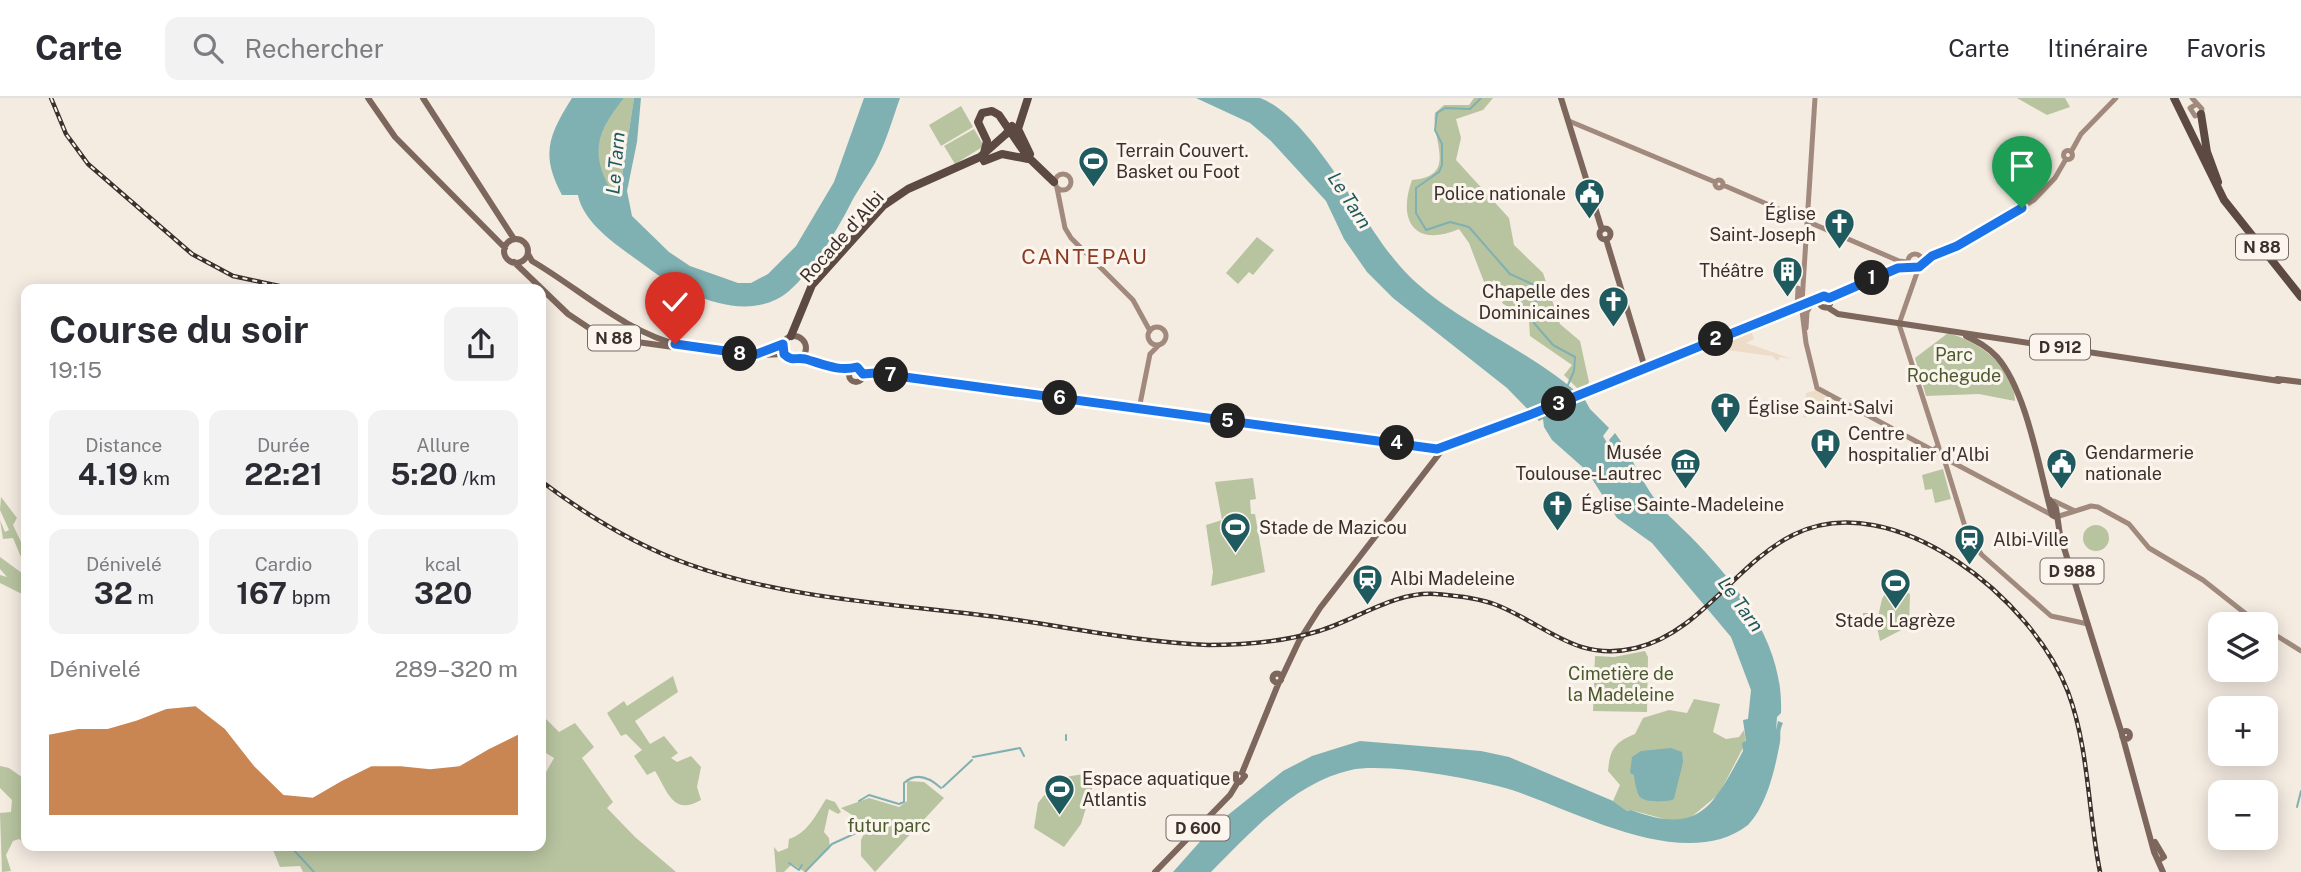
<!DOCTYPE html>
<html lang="fr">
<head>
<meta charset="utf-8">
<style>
	:root { --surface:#fff; --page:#f2f2f3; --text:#2b2b33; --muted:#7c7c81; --line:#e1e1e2; --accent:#b45309 }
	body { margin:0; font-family:"Public Sans",sans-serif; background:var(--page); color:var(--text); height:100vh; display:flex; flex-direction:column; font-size:26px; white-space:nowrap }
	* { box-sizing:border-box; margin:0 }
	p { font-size:23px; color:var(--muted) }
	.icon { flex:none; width:38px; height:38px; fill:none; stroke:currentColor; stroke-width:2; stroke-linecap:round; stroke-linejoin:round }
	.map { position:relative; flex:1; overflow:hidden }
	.side { position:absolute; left:21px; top:186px; width:525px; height:567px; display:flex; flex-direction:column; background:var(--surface); border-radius:14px; box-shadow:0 4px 18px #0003 }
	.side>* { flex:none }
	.controls { position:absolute; left:2208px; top:514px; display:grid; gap:14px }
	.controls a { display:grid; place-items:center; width:70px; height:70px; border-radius:14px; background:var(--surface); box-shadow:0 4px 18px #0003; font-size:35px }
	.pin { position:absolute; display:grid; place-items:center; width:60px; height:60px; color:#fff; margin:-72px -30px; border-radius:50% 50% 50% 0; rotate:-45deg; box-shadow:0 0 7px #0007 }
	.pin .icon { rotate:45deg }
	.km { position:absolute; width:35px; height:35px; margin:-18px; border-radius:50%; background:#222; color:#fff; font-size:19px; line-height:35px; text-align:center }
	.round { display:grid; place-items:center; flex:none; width:74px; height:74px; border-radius:14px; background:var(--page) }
	.overview { display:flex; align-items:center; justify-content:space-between; height:119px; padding:0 28px }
	h1 { font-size:38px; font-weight:700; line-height:52px }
	.metrics { display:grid; grid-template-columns:repeat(3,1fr); gap:10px; height:119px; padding:7px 28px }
	.metrics div { display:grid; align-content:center; border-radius:14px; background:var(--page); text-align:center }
	.metrics b { font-size:30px; font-weight:700 }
	.metrics small { font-size:19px; font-weight:400 }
	.metrics p { font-size:19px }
	.chart { height:196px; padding:14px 28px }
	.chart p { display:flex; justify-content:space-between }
	.chart svg { width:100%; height:126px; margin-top:7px; fill:var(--accent); opacity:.7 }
	header { display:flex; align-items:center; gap:42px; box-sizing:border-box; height:98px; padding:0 35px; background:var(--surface); border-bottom:2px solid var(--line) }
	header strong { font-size:33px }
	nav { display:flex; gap:38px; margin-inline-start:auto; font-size:24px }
	.search { width:490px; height:63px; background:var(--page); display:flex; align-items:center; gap:18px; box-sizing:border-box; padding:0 24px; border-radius:14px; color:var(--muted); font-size:26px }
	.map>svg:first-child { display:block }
	.green { fill:#b8c4a0 }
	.plaza { fill:#ecdcc8 }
	.water { fill:#7fb0b2 }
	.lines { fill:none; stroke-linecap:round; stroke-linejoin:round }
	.stream { stroke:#7fb0b2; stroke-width:2 }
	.secondary { stroke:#a18a7d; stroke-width:5 }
	.primary { stroke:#7d675c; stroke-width:6 }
	.highway { stroke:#5c4a42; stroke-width:8 }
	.rail-casing { stroke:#3b302b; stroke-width:4.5 }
	.rail { stroke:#fbf5ee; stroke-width:2; stroke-dasharray:5; stroke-linecap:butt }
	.highway-bridge { stroke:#5c4a42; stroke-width:8 }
	.route-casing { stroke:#fff; stroke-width:14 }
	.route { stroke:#1a73e8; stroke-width:9 }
	.labels { text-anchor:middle; stroke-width:6; stroke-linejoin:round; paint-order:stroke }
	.shield { fill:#fbf5ee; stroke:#756b66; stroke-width:2 }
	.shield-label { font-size:16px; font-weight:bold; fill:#3b302b }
	.poi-label { font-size:18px; fill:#3b302b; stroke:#fbf5ee; text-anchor:start }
	.street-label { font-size:18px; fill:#3b302b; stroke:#fbf5ee }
	.park-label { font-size:18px; fill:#4a5a2e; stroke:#fbf5ee }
	.water-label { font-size:19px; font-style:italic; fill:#1f5a5e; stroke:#fbf5ee }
	.quarter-label { font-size:21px; letter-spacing:2px; fill:#8c3b22; stroke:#fbf5ee }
</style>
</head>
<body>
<header>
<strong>Carte</strong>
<div class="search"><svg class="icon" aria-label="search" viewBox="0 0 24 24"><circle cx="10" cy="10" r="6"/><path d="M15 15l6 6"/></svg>Rechercher</div>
<nav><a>Carte</a><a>Itinéraire</a><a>Favoris</a></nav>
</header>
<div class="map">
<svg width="2301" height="774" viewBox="0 0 2301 774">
	<rect width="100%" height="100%" fill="#f4ebe1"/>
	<path class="green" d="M624,0H634L620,91L616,95C609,92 606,85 603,78C590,48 605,23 624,0Z
		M1474,0H1493L1483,12L1456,21L1461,40L1456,62L1509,120L1514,147L1543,175L1560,226L1580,243L1589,284L1583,296L1564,277L1572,267L1530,238L1529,223L1502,205L1508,195L1494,182L1486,189L1469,145L1459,131C1415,150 1397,123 1412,82C1459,78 1431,42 1435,15L1444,7H1469Z
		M2017,0H2065L2070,9L2047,17Z
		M961,8L973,29L941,48L929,27Z
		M974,31L984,48L955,66L944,48Z
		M1257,139L1274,152L1253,177L1249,174L1238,186L1226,175Z
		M1948,235C1978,243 2015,269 2015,303L1979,296L1926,298L1915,260Z
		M1943,371L1951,401L1935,405L1932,391L1925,392L1922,377Z
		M1253,380L1256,401L1250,402L1251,416H1255L1265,474L1211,488L1213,474L1206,427L1222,422L1215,384Z
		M1,399L17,420L13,427L21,444L26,443V471L13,440L3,441L0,422L5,434L9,432L0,412Z
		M2083 440a13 13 0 1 1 26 0a13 13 0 1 1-26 0Z
		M0,459L26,478V498L0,485V477L7,479L0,471Z
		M1892,484L1910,496L1909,528L1880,543L1876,524H1863V515H1874L1878,519L1882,501Z
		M1645,553L1648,559L1647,614L1593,613L1595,558L1614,559Z
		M673,578L678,594L635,623L650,646L664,638L678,655L671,660L677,664L691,658L701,669L697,689L701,702C673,718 668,694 655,673L647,677L634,658L642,652L626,636L621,638L607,615L624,603L627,608Z
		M1694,601L1720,606L1713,634L1726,641L1739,639L1744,632L1746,644L1719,696L1690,720L1675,724L1631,712L1627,713L1613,703L1620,687L1608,673C1610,651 1615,644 1635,636L1643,620L1669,612L1687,615Z
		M541,616L559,634L575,625L594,649L582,660L613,704L607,710L635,739L676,774H303L300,768L280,769L271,747H541V683L554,660L541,652Z
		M0,668L9,670L26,682V747H36L31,751L19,741L13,743L6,757L11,773L2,774L0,715L11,714L12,702L0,690Z
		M1097,674L1081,726L1064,749L1034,730L1038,705L1058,680Z
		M907,683L924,684L944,700L875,774L861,758V742L868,727L841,710L869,700L899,709L907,703Z
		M826,701L835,704L841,714L838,716L829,711L824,734L829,740L830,750L805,774L792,766L784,774H776L774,749L778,754L788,750L789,741C808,735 817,715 826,701Z"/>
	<path class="plaza" d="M1750,230L1754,241L1746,245L1792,261L1780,259L1778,263L1772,258L1727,252L1723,242Z
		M1817,292L1856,313V314L1816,316L1803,320L1806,295Z"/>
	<path class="water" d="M572,0H624C597,34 589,55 612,94L616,95L620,91L634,0H641L637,44L627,93L632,118L669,154L690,168L738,185H751L768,176L796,148L834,84L864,0H900C892,22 886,45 875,65C868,77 860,89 853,101C838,131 815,170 789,193C748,228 682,196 647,169C623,151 584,128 578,97H562C540,56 549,37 572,0Z
		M1196,0C1212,0 1245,0 1260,0C1312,19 1362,125 1399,167C1447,223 1532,250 1585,302L1590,311L1609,330L1603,338L1610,350L1613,349L1609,342L1615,335C1632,357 1640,382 1657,404C1667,417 1679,427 1690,438C1737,486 1784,545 1781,615L1777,619L1776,632L1778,623L1783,625C1779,633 1781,636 1780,644C1775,671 1767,707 1748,727C1687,774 1584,717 1518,694C1483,682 1386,664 1351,672C1295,684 1250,735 1211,774H1173L1213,729L1283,673L1312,658L1360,643L1481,653L1509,659L1613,703L1627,713L1631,712C1700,738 1713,708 1743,653L1742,645L1746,643L1743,622L1748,621L1751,592L1731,539L1652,445L1617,420L1587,373L1552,342L1544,329L1543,321L1539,323L1507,290L1393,200L1367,174L1344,141L1326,103L1271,43L1250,25Z
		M1671,650L1682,654L1683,664L1674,701C1669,704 1645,705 1640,699C1637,696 1634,681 1634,677L1630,675L1632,659L1641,653Z"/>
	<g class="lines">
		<path class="stream" d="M1481,0L1470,11L1445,10L1437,15L1435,32L1442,46V67L1439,74L1416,90V115L1426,132L1450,124L1469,129L1510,176L1532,186L1537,200L1534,225L1553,247L1575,259L1574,273L1567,289
			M1066,642V637
			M973,659L1020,650L1024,658
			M943,689L972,662
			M859,703L869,697L899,706L904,704V685C917,673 930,680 941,690
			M2297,709L2301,693
			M289,747L314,774
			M789,765L799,772L802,767
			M805,774L832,746L856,735"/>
		<path class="secondary" d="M2192,0L2202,11L2201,16L2195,18L2190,10L2197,6
			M1569,23L1715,84
			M2063.5 57a4.5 4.5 0 1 1 9 0a4.5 4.5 0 1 1-9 0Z
			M2071,54L2081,36L2116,0
			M1055 84a8 8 0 1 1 16 0a8 8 0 1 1-16 0Z
			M1715 86a4 4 0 1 1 8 0a4 4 0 1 1-8 0Z
			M1723,87L1899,163L1908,164
			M1057,90L1065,130L1071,140L1133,202L1150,233
			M1908 163a7 7 0 1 1 14 0a7 7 0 1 1-14 0Z
			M1922,165L1957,148L2034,102L2055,80L2066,61
			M1919,169L1899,226L1939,350
			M1829,200L1859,186L1910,168
			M1802,204L1815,0
			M1797,210L1798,190
			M1802,213L1806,245L1817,290
			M1148 238a9 9 0 1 1 18 0a9 9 0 1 1-18 0Z
			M1806,230L1807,214L1811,207
			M1817,290L1934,353
			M1139,311L1150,256L1159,247
			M1937,349L1940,353L1937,355L1934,352Z
			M1948,362L2052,417
			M1945,364L1967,435
			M2054,403L2075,413
			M2056,419L2091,408L2098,409L2129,426L2149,450L2203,482L2260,527
			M1961 439a4 4 0 1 1 8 0a4 4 0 1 1-8 0Z
			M1969,440L1982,457L2051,518L2088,526
			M1964,443L1975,455
			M2266,531L2301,553"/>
		<path class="primary" d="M368,0L395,39L505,150
			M423,0L514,141
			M1561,0L1602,132
			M1599.5 136a5.5 5.5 0 1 1 11 0a5.5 5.5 0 1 1-11 0Z
			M1606,141L1645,270
			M504 153a12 12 0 1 1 24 0a12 12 0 1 1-24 0Z
			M528,156L532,163C583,193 623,233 682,248
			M514,164L568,216L592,232L615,241L739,258L784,256
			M1819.5 204a5.5 5.5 0 1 1 11 0a5.5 5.5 0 1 1-11 0Z
			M1827,209L1838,216L2279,283
			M1966,238C1978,244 1988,249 1997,259C2027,293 2040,375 2052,417L2056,419
			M782 250a12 12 0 1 1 24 0a12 12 0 1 1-24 0Z
			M800,261L851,272
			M849 277a7 7 0 1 1 14 0a7 7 0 1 1-14 0Z
			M863,276L875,275L1434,351L1451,349L1530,317
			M2277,281L2301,284
			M1526,318L1820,202
			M2050,402L2056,410L2060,437L2122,636
			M1272.5 580a4.5 4.5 0 1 1 9 0a4.5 4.5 0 1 1-9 0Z
			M1282,579L1299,543L1320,510L1439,356L1440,350
			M2122 637a4 4 0 1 1 8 0a4 4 0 1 1-8 0Z
			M2123,640L2154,754L2163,774
			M1242,675L1279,584
			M1236,676V682L1240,684L1245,678
			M2155,744L2164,759L2159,762
			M1155,774L1230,697L1238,684"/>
		<path class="highway" d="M1028,0L1018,31L1030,56
			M2174,0L2224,102L2301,199
			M2201,16L2207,54L2218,84
			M984,55L987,43L978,24L982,15L992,13L999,17L1027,58L1054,84
			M984,63L1002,56L1028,61
			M791,238L812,187L883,108L908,91L980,59L1006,36"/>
		<defs>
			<path id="rail" d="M51,0L66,36L88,66L192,156L233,178L293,191
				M541,383C586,417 635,447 688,466C784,501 896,506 997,519C1067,529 1137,544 1208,547C1245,547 1283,544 1319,533C1356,522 1395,493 1436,496C1456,498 1480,500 1499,508C1549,529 1577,564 1636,550C1701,534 1735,466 1793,437C1894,386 2034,503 2068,594C2089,650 2088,715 2100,774"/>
		</defs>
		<use href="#rail" class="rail-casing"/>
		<use href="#rail" class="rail"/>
		<path class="highway-bridge" d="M1006,36L1012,28"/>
	</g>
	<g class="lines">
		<defs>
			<path id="route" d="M675,246L754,257L783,246L784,256C792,264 796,259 805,261C823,266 839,274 857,269L863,276L875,275L1437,351L1532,316L1824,198L1829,200L1898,170L1919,169L1932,158L1957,148L2022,110"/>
		</defs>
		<use href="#route" class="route-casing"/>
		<use href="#route" class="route"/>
	</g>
	<defs>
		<symbol id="stadium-pin" viewBox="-11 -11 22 30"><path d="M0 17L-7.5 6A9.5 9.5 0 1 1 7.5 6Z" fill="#1f5a5e" stroke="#fbf5ee"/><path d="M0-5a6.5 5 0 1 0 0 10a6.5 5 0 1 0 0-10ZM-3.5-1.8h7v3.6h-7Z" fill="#fff"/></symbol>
		<symbol id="civic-pin" viewBox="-11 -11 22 30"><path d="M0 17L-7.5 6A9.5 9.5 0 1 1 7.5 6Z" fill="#1f5a5e" stroke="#fbf5ee"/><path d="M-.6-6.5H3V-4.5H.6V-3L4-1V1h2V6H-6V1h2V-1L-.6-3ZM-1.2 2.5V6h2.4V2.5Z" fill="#fff"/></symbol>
		<symbol id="church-pin" viewBox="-11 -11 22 30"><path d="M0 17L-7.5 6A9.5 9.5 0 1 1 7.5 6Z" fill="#1f5a5e" stroke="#fbf5ee"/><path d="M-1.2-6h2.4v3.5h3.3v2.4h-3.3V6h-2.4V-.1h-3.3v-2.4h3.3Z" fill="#fff"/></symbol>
		<symbol id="building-pin" viewBox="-11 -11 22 30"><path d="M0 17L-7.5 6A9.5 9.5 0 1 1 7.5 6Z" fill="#1f5a5e" stroke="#fbf5ee"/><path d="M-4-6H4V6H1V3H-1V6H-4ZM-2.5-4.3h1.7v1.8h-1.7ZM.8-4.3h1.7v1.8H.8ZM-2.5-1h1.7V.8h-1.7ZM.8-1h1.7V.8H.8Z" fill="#fff"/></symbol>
		<symbol id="hospital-pin" viewBox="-11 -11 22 30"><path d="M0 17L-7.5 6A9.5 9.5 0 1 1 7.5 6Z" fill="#1f5a5e" stroke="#fbf5ee"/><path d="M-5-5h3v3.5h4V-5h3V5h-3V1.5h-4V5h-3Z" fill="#fff"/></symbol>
		<symbol id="museum-pin" viewBox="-11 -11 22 30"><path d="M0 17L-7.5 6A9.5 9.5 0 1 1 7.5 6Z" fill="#1f5a5e" stroke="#fbf5ee"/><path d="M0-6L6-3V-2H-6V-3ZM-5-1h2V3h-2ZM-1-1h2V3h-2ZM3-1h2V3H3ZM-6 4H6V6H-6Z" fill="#fff"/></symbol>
		<symbol id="station-pin" viewBox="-11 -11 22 30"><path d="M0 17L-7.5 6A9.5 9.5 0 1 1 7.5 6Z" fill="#1f5a5e" stroke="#fbf5ee"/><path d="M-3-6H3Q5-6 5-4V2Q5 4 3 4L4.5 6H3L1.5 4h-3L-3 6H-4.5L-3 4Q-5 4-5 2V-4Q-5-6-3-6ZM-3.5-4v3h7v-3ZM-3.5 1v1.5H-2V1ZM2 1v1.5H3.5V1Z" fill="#fff"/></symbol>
	</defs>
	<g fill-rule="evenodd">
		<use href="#stadium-pin" x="1076" y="46" width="35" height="47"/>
		<use href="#civic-pin" x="1572" y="78" width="35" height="47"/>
		<use href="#church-pin" x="1822" y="108" width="35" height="47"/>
		<use href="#building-pin" x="1770" y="156" width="35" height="47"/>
		<use href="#church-pin" x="1596" y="186" width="35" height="47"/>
		<use href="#church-pin" x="1708" y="292" width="35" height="47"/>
		<use href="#hospital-pin" x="1808" y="328" width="35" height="47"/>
		<use href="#museum-pin" x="1668" y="348" width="35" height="47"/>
		<use href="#civic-pin" x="2044" y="348" width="35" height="47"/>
		<use href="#church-pin" x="1540" y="390" width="35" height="47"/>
		<use href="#stadium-pin" x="1218" y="412" width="35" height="47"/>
		<use href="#station-pin" x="1952" y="424" width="35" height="47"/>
		<use href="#station-pin" x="1350" y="464" width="35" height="47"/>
		<use href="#stadium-pin" x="1878" y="468" width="35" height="47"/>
		<use href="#stadium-pin" x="1042" y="674" width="35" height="47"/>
	</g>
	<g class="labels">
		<g class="shield">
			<rect x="2236" y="136.5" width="52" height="25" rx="5"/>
			<rect x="588" y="227.5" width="52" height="25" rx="5"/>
			<rect x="2030" y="236.5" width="60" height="25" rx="5"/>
			<rect x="2040.5" y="460.5" width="63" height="25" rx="5"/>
			<rect x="1166.5" y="717.5" width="63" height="25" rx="5"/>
		</g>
		<g class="shield-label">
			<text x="2262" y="155">N 88</text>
			<text x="614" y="246">N 88</text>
			<text x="2060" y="255">D 912</text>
			<text x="2072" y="479">D 988</text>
			<text x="1198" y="736">D 600</text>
		</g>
		<g class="poi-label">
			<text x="1116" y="59">Terrain Couvert.<tspan x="1116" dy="21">Basket ou Foot</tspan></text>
			<text x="1566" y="102" text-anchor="end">Police nationale</text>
			<text x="1816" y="122" text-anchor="end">Église<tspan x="1816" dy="21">Saint-Joseph</tspan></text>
			<text x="1764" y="179" text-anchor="end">Théâtre</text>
			<text x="1590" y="200" text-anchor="end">Chapelle des<tspan x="1590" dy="21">Dominicaines</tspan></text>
			<text x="1748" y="316">Église Saint-Salvi</text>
			<text x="1848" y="342">Centre<tspan x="1848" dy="21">hospitalier d'Albi</tspan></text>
			<text x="1662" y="361" text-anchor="end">Musée<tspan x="1662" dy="21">Toulouse-Lautrec</tspan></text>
			<text x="2085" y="361">Gendarmerie<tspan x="2085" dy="21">nationale</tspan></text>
			<text x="1581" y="413">Église Sainte-Madeleine</text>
			<text x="1259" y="436">Stade de Mazicou</text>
			<text x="1993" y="448">Albi-Ville</text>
			<text x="1390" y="487">Albi Madeleine</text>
			<text x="1895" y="529" text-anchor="middle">Stade Lagrèze</text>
			<text x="1082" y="687">Espace aquatique<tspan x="1082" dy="21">Atlantis</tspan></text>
		</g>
		<g class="street-label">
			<text transform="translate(842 139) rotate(-48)" y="6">Rocade d'Albi</text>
		</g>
		<g class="park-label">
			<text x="1954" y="263">Parc<tspan x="1954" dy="21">Rochegude</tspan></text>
			<text x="1621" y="582">Cimetière de<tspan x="1621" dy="21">la Madeleine</tspan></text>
			<text x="889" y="734">futur parc</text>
		</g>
		<g class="water-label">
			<text transform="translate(615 65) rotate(-85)" y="7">Le Tarn</text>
			<text transform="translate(1350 102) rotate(57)" y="7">Le Tarn</text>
			<text transform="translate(1741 506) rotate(54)" y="7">Le Tarn</text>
		</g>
		<g class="quarter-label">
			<text x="1085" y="166">CANTEPAU</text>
		</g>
	</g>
</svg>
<div class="controls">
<a><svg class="icon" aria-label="layers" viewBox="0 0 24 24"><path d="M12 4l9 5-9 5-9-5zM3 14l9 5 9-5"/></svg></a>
<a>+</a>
<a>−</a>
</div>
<div class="pin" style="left:2022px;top:110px;background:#1e9e55"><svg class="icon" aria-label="arrive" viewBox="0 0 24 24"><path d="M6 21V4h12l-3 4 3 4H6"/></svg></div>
<div class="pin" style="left:675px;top:246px;background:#d93025"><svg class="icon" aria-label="check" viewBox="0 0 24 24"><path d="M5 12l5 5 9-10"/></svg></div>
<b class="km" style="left:1872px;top:180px">1</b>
<b class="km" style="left:1716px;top:241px">2</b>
<b class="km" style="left:1559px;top:306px">3</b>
<b class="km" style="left:1397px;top:345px">4</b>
<b class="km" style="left:1228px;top:323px">5</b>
<b class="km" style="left:1060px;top:300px">6</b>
<b class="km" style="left:891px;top:277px">7</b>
<b class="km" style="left:740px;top:256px">8</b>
<section class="side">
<div class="overview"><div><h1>Course du soir</h1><p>19:15</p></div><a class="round"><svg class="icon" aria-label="share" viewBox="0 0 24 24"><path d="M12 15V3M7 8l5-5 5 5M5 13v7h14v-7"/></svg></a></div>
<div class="metrics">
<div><p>Distance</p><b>4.19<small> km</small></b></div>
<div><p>Durée</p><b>22:21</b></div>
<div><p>Allure</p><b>5:20<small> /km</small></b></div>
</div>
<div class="metrics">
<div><p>Dénivelé</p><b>32<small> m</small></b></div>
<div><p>Cardio</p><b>167<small> bpm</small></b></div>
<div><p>kcal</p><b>320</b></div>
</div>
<div class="chart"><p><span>Dénivelé</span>289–320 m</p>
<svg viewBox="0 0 160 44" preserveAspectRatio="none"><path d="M0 44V16L10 14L20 14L30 11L40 7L50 6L60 14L70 27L80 37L90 38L100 32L110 27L120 27L130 28L140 27L150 21L160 16V44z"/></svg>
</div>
</section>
</div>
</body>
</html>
